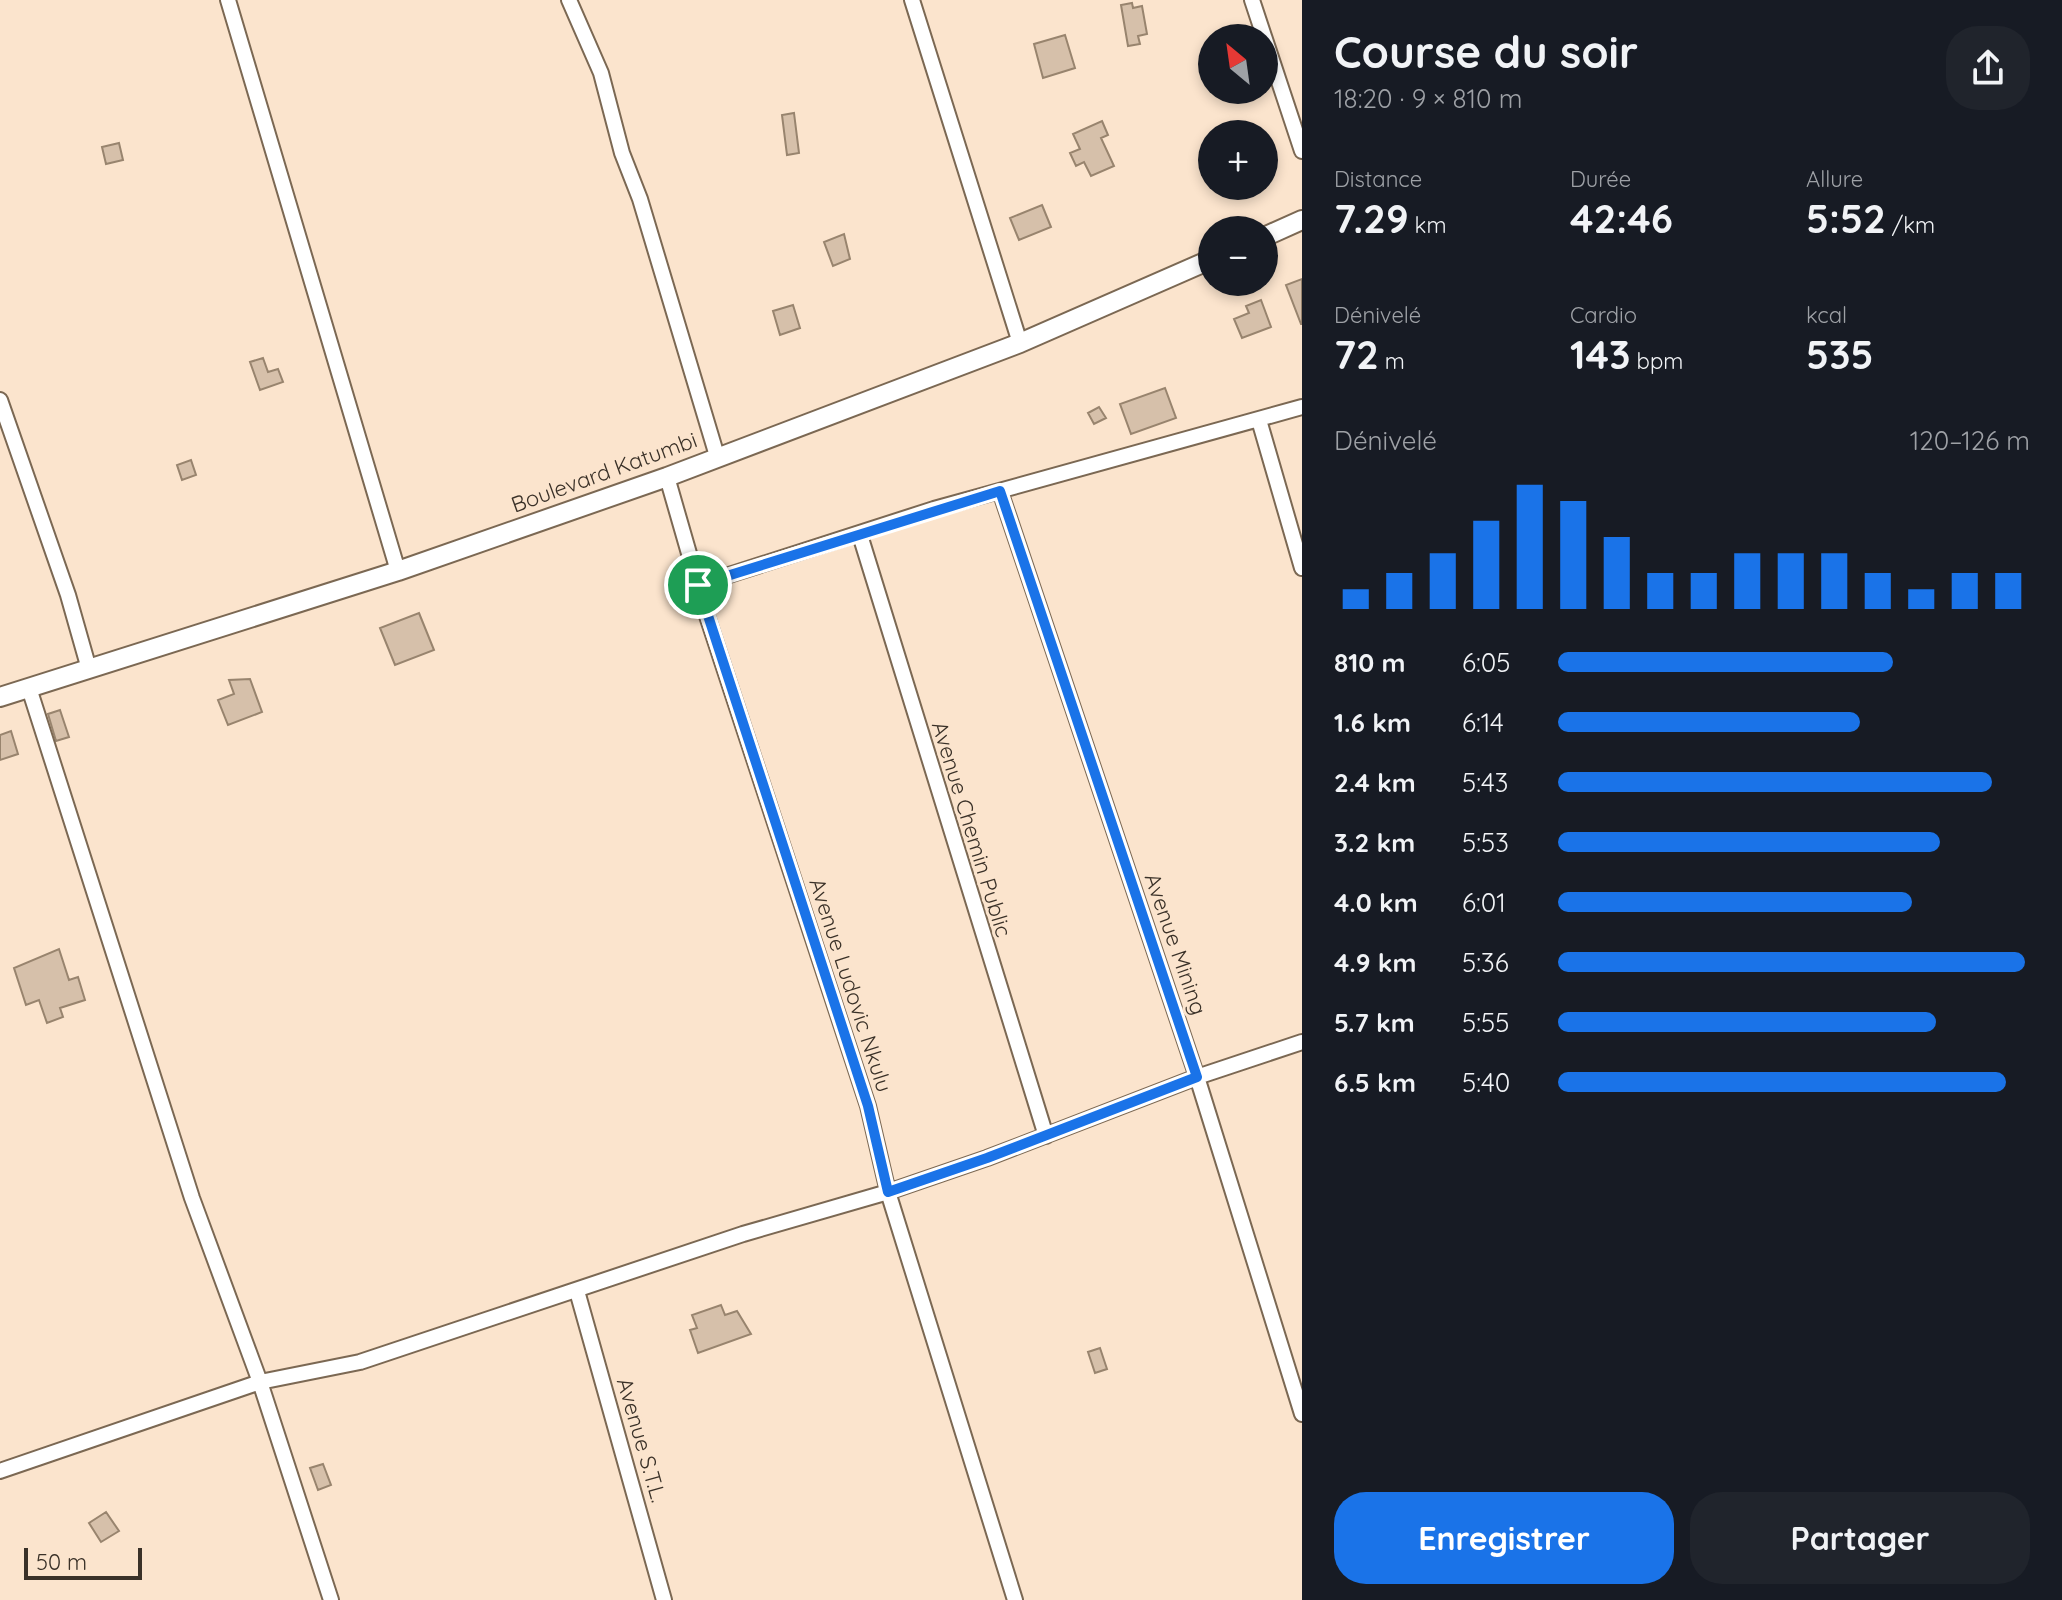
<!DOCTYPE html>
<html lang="fr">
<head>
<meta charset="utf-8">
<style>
	:root { --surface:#171b24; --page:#20242c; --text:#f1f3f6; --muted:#9ea1a6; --accent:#1a73e8 }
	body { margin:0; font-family:Quicksand,sans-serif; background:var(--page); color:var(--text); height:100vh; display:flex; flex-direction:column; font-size:30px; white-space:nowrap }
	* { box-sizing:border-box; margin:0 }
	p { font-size:26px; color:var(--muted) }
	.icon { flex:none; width:44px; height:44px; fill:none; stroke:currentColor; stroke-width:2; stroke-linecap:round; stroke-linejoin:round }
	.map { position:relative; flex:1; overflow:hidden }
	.details { display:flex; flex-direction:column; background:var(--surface); width:760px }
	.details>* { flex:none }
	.needle { width:52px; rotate:331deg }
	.controls { position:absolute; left:1198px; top:24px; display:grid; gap:16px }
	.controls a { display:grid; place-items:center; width:80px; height:80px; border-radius:50%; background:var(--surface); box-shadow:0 4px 12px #0003; font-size:40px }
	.scale { position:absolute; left:24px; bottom:20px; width:118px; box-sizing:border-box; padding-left:8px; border:4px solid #3a3128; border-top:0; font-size:22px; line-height:28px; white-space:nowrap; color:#3a3128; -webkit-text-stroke:6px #fbe4cd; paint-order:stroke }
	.pin { position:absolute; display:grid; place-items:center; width:68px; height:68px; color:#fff; margin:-34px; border:4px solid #fff; border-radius:50%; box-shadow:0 2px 8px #0007 }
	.round { display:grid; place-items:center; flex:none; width:84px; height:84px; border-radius:32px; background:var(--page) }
	.headline { display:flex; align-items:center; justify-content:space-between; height:136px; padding:0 32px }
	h1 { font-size:44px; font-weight:700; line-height:60px }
	.stats { display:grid; grid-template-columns:repeat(3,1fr); gap:12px; height:136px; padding:8px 32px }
	.stats div { display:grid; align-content:center }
	.stats b { font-size:40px; font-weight:700 }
	.stats small { font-size:22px; font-weight:400 }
	.stats p { font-size:22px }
	.chart { height:224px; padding:16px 32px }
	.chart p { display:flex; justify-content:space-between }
	.chart svg { width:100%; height:144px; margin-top:8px; stroke:var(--accent); stroke-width:6 }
	.cta { display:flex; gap:16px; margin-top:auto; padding:16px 32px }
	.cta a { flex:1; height:92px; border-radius:32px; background:var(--accent); color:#fff; font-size:32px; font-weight:700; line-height:92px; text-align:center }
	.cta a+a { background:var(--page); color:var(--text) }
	ul { padding:0 32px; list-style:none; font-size:26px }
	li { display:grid; grid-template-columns:128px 96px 1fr; align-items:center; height:60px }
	li i { height:20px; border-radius:10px; background:var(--accent) }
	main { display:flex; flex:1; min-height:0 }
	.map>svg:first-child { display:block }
	.building { fill:#d6c0aa; stroke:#98846e; stroke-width:2 }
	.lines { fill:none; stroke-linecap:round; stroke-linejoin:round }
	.minor-casing { stroke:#7b6853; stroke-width:18 }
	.tertiary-casing { stroke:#7b6853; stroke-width:22 }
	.minor { stroke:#fff; stroke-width:14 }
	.tertiary { stroke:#fff; stroke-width:18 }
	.route-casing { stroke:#fff; stroke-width:16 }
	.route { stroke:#1a73e8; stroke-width:10 }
	.labels { text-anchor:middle; stroke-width:6; stroke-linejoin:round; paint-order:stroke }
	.street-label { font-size:22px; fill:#3a3128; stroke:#fbe4cd }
</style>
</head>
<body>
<main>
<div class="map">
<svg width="1302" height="1600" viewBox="0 0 1302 1600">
	<rect width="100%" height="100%" fill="#fbe4cd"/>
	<path class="building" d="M1132,3L1133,8L1142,6L1147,34L1138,36L1140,44L1128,46L1121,5Z
		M1065,35L1075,68L1043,78L1034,44Z
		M794,113L799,153L787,155L782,115Z
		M1102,121L1108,135L1101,138L1114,166L1091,176L1084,162L1076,166L1070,153L1080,149L1073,134Z
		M119,143L123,160L106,164L102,147Z
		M1042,205L1051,227L1019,240L1010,218Z
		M844,234L850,259L833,266L824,242Z
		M1302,279V324H1301L1286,285Z
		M1261,300L1271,327L1242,338L1234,319L1249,313L1246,306Z
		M793,305L800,328L780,335L773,311Z
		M263,358L268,372L278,369L283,382L260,390L250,362Z
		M1165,388L1176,418L1131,434L1120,404Z
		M1099,407L1106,418L1094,424L1088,413Z
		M191,460L196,475L182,480L177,465Z
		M419,613L434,650L395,665L380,628Z
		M250,679L262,712L228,725L218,700L234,694L229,680Z
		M60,710L69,737L56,741L48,714Z
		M11,731L18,754L0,760V735Z
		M59,949L69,980L78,977L85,1000L60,1008L63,1017L47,1023L39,1000L26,1005L14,968Z
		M721,1305L725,1315L737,1311L751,1334L698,1353L690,1330L697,1328L692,1315Z
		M1100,1348L1107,1369L1095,1373L1088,1352Z
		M323,1464L331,1485L318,1490L310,1468Z
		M106,1512L119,1531L101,1542L89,1523Z"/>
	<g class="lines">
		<defs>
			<path id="minor" d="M228,0L398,571
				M569,0L601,73L622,153L640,199L717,456
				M912,0L1020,343
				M1252,0L1302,151
				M0,400L68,595L89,669
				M1259,420L1302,568
				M667,477L707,616L868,1106L888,1192L1015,1600
				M1000,491L1197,1077L1302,1414
				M860,535L1046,1136
				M698,585L934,509L1302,407
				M29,688L192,1198L260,1382L331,1600
				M577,1291L664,1600
				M0,1471L260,1382L360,1362L743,1234L888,1192L987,1158L1197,1077L1302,1042"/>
			<path id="tertiary" d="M1264,237L1302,220
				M0,697L398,571L667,477L1020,343L1212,259"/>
		</defs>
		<use href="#minor" class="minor-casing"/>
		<use href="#tertiary" class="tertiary-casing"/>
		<use href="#minor" class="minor"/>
		<use href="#tertiary" class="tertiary"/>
	</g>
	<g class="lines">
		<defs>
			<path id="route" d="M1000,491L1197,1077L987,1158L888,1192L868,1106L698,585Z"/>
		</defs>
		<use href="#route" class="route-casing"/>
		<use href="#route" class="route"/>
	</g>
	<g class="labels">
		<g class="street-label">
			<text transform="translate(604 472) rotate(-20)" y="8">Boulevard Katumbi</text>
			<text transform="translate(972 829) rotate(73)" y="8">Avenue Chemin Public</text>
			<text transform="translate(1176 944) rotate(71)" y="8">Avenue Mining</text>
			<text transform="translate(851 985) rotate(72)" y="8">Avenue Ludovic Nkulu</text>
			<text transform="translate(642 1440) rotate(74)" y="8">Avenue S.T.L.</text>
		</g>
	</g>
</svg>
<div class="controls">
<a><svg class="needle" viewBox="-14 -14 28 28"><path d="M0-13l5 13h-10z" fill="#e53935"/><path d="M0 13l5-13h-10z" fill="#9ea1a6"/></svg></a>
<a>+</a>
<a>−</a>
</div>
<div class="scale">50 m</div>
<div class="pin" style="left:698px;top:585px;background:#1e9e55"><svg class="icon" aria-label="arrive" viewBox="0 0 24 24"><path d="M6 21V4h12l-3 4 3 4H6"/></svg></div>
</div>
<section class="details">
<div class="headline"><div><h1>Course du soir</h1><p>18:20 · 9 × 810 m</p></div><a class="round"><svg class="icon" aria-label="share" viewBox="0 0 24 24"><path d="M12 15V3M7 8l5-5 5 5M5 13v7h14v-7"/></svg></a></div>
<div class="stats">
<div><p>Distance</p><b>7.29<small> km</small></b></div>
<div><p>Durée</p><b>42:46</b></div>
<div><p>Allure</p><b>5:52<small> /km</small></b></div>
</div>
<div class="stats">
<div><p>Dénivelé</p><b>72<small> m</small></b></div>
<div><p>Cardio</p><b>143<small> bpm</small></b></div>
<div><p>kcal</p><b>535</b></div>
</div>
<div class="chart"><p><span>Dénivelé</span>120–126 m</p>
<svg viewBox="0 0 160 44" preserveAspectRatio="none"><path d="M5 44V38M15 44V33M25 44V27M35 44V17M45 44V6M55 44V11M65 44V22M75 44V33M85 44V33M95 44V27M105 44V27M115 44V27M125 44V33M135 44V38M145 44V33M155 44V33"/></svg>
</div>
<ul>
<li><b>810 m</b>6:05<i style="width:71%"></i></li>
<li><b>1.6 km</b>6:14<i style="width:64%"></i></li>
<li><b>2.4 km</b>5:43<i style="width:92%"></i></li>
<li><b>3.2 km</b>5:53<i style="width:81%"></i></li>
<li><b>4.0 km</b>6:01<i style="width:75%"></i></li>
<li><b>4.9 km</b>5:36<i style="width:99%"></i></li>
<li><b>5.7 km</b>5:55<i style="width:80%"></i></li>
<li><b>6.5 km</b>5:40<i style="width:95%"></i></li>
</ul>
<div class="cta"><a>Enregistrer</a><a>Partager</a></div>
</section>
</main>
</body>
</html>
